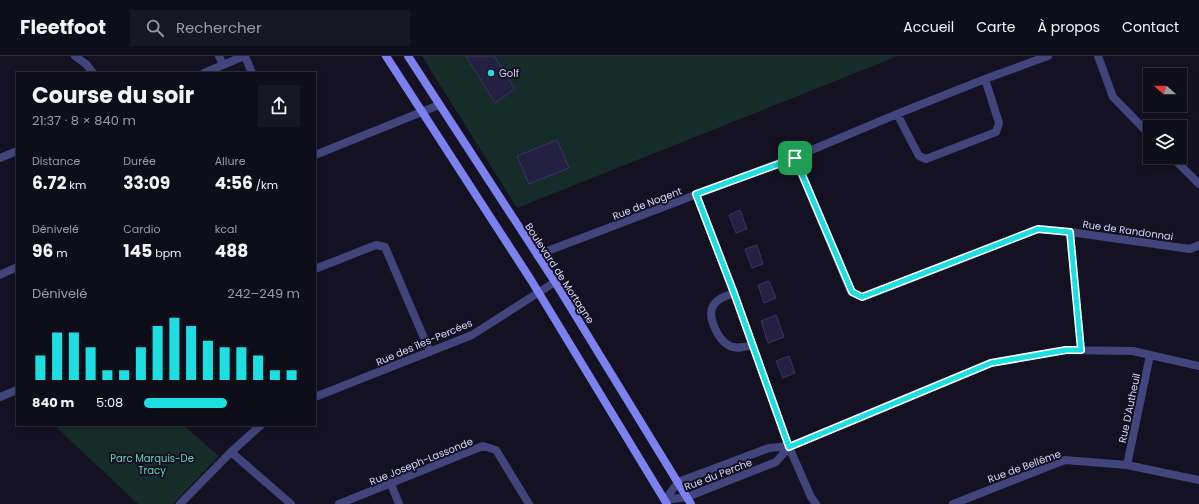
<!DOCTYPE html>
<html lang="fr">
<head>
<meta charset="utf-8">
<style>
	:root { --surface:#0e0d1a; --page:#171623; --text:#f1f3f6; --muted:#9b9ca2; --line:#2e2d39; --accent:#1ddee1 }
	body { margin:0; font-family:Poppins,sans-serif; background:var(--page); color:var(--text); height:100vh; display:flex; flex-direction:column; font-size:15px; white-space:nowrap }
	* { box-sizing:border-box; margin:0 }
	p { font-size:13px; color:var(--muted) }
	.icon { flex:none; width:22px; height:22px; fill:none; stroke:currentColor; stroke-width:2; stroke-linecap:round; stroke-linejoin:round }
	.map { position:relative; flex:1; overflow:hidden }
	.side { position:absolute; left:16px; top:16px; width:300px; height:354px; display:flex; flex-direction:column; background:var(--surface); border-radius:0px; box-shadow:0 2px 6px #0003,0 0 0 1px var(--line) }
	.side>* { flex:none }
	.needle { width:26px; rotate:290deg }
	.fabs { position:absolute; left:1143px; top:12px; display:grid; gap:8px }
	.fabs a { display:grid; place-items:center; width:44px; height:44px; border-radius:0px; background:var(--surface); box-shadow:0 2px 6px #0003,0 0 0 1px var(--line); font-size:20px }
	.pin { position:absolute; display:grid; place-items:center; width:34px; height:34px; color:#fff; margin:-17px; border-radius:8px; box-shadow:0 2px 6px #0006 }
	.round { display:grid; place-items:center; flex:none; width:42px; height:42px; border-radius:0px; background:var(--page) }
	.overview { display:flex; align-items:center; justify-content:space-between; height:68px; padding:0 16px }
	h1 { font-size:22px; font-weight:700; line-height:30px }
	.stats { display:grid; grid-template-columns:repeat(3,1fr); gap:6px; height:68px; padding:4px 16px }
	.stats div { display:grid; align-content:center }
	.stats b { font-size:17px; font-weight:700 }
	.stats small { font-size:11px; font-weight:400 }
	.stats p { font-size:11px }
	.chart { height:112px; padding:8px 16px }
	.chart p { display:flex; justify-content:space-between }
	.chart svg { width:100%; height:72px; margin-top:4px; stroke:var(--accent); stroke-width:6 }
	ul { padding:0 16px; list-style:none; font-size:13px }
	li { display:grid; grid-template-columns:64px 48px 1fr; align-items:center; height:30px }
	li i { height:10px; border-radius:5px; background:var(--accent) }
	header { display:flex; align-items:center; gap:24px; box-sizing:border-box; height:56px; padding:0 20px; background:var(--surface); border-bottom:1px solid var(--line) }
	header strong { font-size:19px }
	nav { display:flex; gap:22px; margin-inline-start:auto; font-size:14px }
	.search { width:280px; height:36px; background:var(--page); display:flex; align-items:center; gap:10px; box-sizing:border-box; padding:0 14px; border-radius:0px; color:var(--muted); font-size:15px }
	.map>svg:first-child { display:block }
	.green { fill:#152c29 }
	.building { fill:#232041; stroke:#3b346a }
	.lines { fill:none; stroke-linecap:round; stroke-linejoin:round }
	.minor { stroke:#42457c; stroke-width:8 }
	.secondary { stroke:#7b81ee; stroke-width:8 }
	.route-casing { stroke:#fff; stroke-width:8 }
	.route { stroke:#1ddee1; stroke-width:5 }
	.poi-dot { fill:#1ddee1; stroke:#131122; stroke-width:1.5 }
	.labels { text-anchor:middle; stroke-width:4; stroke-linejoin:round; paint-order:stroke }
	.poi-label { font-size:10px; fill:#d9d8fa; stroke:#131122; text-anchor:start }
	.street-label { font-size:10px; fill:#d9d8fa; stroke:#131122 }
	.park-label { font-size:10px; fill:#6dd1af; stroke:#131122 }
</style>
</head>
<body>
<header>
<strong>Fleetfoot</strong>
<div class="search"><svg class="icon" aria-label="search" viewBox="0 0 24 24"><circle cx="10" cy="10" r="6"/><path d="M15 15l6 6"/></svg>Rechercher</div>
<nav><a>Accueil</a><a>Carte</a><a>À propos</a><a>Contact</a></nav>
</header>
<div class="map">
<svg width="1199" height="448" viewBox="0 0 1199 448">
	<rect width="100%" height="100%" fill="#131122"/>
	<path class="green" d="M422,0H898L517,152Z
		M54,369H183L219,400L173,448H138Z"/>
	<path class="building" d="M466,0H494L515,33L495,47Z
		M557,84L569,112L529,128L517,100Z
		M740,154L747,173L736,177L729,159Z
		M757,189L763,208L752,212L745,193Z
		M769,225L776,242L764,247L758,229Z
		M776,259L784,281L768,287L761,265Z
		M789,300L795,317L783,322L776,305Z"/>
	<g class="lines">
		<path class="minor" d="M75,0L86,8L93,17
			M219,0L223,9
			M245,0L252,17
			M1098,0L1113,41L1150,79
			M204,17L244,0
			M897,58L919,100L926,103L996,76L999,67L985,23
			M315,99L439,49
			M795,101L851,236L863,241L1038,173L1070,176L1190,193L1199,189
			M1172,101L1199,128
			M0,102L17,95
			M696,138L734,237L789,391L811,441L816,448
			M1070,176L1081,294
			M537,199L795,101L897,58L985,23L1048,0
			M315,213L376,189L385,191L430,296
			M0,219L17,211
			M734,237C727,240 717,242 713,250C707,261 718,283 728,289C735,294 745,291 752,289
			M0,341L17,334
			M315,341L472,279L555,226
			M231,396L291,448
			M1127,409L1150,299
			M391,428L399,448
			M665,444L678,426L769,392L791,390L991,307L1066,294L1133,295L1199,310
			M665,444L687,441L776,406L789,391
			M180,448L231,396L261,369
			M339,448L483,390L496,394L529,448
			M953,448L1065,404L1127,409L1199,424"/>
		<path class="secondary" d="M386,0L531,224L667,448
			M408,0L555,226L691,448"/>
	</g>
	<g class="lines">
		<defs>
			<path id="route" d="M795,102L852,236L862,241L1038,173L1070,176L1081,294H1066L991,307L789,391L734,237L696,138Z"/>
		</defs>
		<use href="#route" class="route-casing"/>
		<use href="#route" class="route"/>
	</g>
	<circle class="poi-dot" cx="491" cy="17" r="4"/>
	<g class="labels">
		<g class="poi-label">
			<text x="499" y="21">Golf</text>
		</g>
		<g class="street-label">
			<text transform="translate(647 147) rotate(-21)" y="4">Rue de Nogent</text>
			<text transform="translate(1128 174) rotate(8)" y="4">Rue de Randonnai</text>
			<text transform="translate(560 217) rotate(57)" y="4">Boulevard de Mortagne</text>
			<text transform="translate(424 286) rotate(-23)" y="4">Rue des îles-Percées</text>
			<text transform="translate(1129 352) rotate(-78)" y="4">Rue D'Autheuil</text>
			<text transform="translate(421 405) rotate(-22)" y="4">Rue Joseph-Lassonde</text>
			<text transform="translate(1024 410) rotate(-20)" y="4">Rue de Bellême</text>
			<text transform="translate(718 418) rotate(-21)" y="4">Rue du Perche</text>
		</g>
		<g class="park-label">
			<text x="152" y="406">Parc Marquis-De<tspan x="152" dy="12">Tracy</tspan></text>
		</g>
	</g>
</svg>
<div class="fabs">
<a><svg class="needle" viewBox="-14 -14 28 28"><path d="M0-13l5 13h-10z" fill="#e53935"/><path d="M0 13l5-13h-10z" fill="#9b9ca2"/></svg></a>
<a><svg class="icon" aria-label="layers" viewBox="0 0 24 24"><path d="M12 4l9 5-9 5-9-5zM3 14l9 5 9-5"/></svg></a>
</div>
<div class="pin" style="left:795px;top:102px;background:#1e9e55"><svg class="icon" aria-label="arrive" viewBox="0 0 24 24"><path d="M6 21V4h12l-3 4 3 4H6"/></svg></div>
<section class="side">
<div class="overview"><div><h1>Course du soir</h1><p>21:37 · 8 × 840 m</p></div><a class="round"><svg class="icon" aria-label="share" viewBox="0 0 24 24"><path d="M12 15V3M7 8l5-5 5 5M5 13v7h14v-7"/></svg></a></div>
<div class="stats">
<div><p>Distance</p><b>6.72<small> km</small></b></div>
<div><p>Durée</p><b>33:09</b></div>
<div><p>Allure</p><b>4:56<small> /km</small></b></div>
</div>
<div class="stats">
<div><p>Dénivelé</p><b>96<small> m</small></b></div>
<div><p>Cardio</p><b>145<small> bpm</small></b></div>
<div><p>kcal</p><b>488</b></div>
</div>
<div class="chart"><p><span>Dénivelé</span>242–249 m</p>
<svg viewBox="0 0 160 44" preserveAspectRatio="none"><path d="M5 44V29M15 44V15M25 44V15M35 44V24M45 44V38M55 44V38M65 44V24M75 44V11M85 44V6M95 44V11M105 44V20M115 44V24M125 44V24M135 44V29M145 44V38M155 44V38"/></svg>
</div>
<ul>
<li><b>840 m</b>5:08<i style="width:53%"></i></li>
</ul>
</section>
</div>
</body>
</html>
